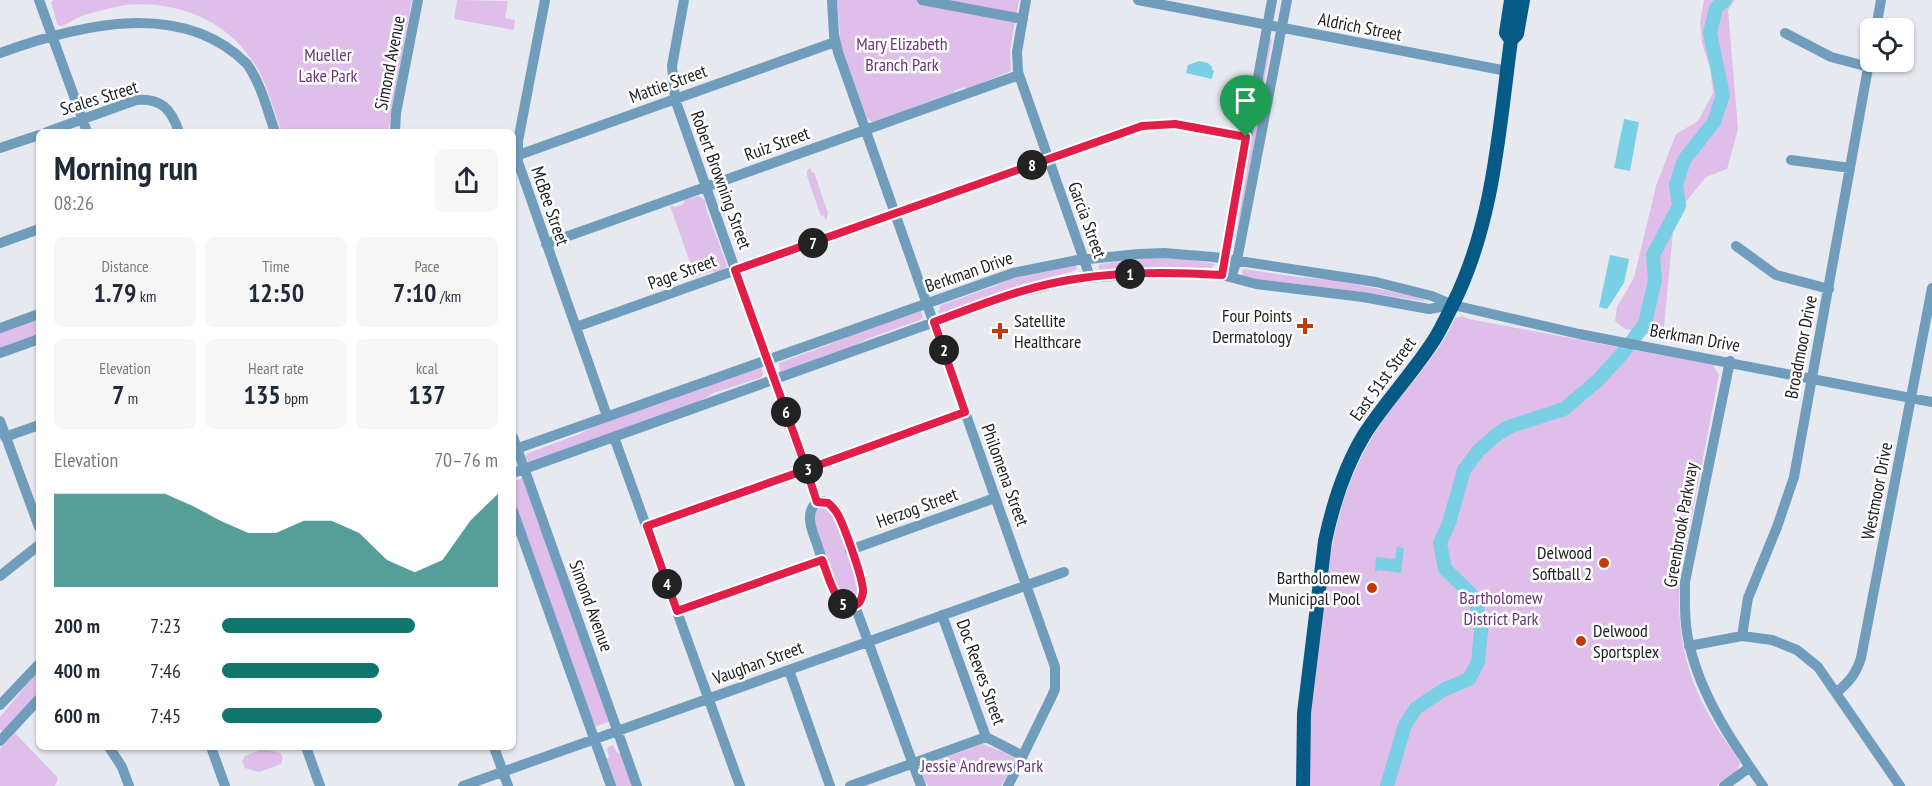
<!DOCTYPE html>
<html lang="en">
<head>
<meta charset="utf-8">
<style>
	:root { --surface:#fff; --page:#f6f6f7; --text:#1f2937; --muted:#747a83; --accent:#0f766e }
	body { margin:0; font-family:"PT Sans Narrow",sans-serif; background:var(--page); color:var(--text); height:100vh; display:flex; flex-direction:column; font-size:22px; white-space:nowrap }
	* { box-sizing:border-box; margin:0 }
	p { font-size:20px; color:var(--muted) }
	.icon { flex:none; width:33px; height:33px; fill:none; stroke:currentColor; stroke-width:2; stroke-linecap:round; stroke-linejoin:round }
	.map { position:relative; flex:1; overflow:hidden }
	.sheet { position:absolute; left:36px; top:129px; width:480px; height:621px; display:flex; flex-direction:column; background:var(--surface); border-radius:9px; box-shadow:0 2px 4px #0004 }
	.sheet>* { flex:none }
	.fabs { position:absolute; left:1860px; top:18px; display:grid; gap:12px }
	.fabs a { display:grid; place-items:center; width:54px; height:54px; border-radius:9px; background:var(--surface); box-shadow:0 2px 4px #0004; font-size:30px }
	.pin { position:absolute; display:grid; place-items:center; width:51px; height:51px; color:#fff; margin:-62px -26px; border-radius:50% 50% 50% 0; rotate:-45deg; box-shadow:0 0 6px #0007 }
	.pin .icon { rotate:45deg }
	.km { position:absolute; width:30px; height:30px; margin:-15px; border-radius:50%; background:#222; color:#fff; font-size:16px; line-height:30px; text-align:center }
	.round { display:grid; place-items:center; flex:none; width:63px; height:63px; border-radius:9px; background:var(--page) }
	.headline { display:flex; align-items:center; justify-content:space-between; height:102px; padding:0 18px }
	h1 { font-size:33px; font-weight:700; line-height:45px }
	.metrics { display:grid; grid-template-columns:repeat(3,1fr); gap:9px; height:102px; padding:6px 18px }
	.metrics div { display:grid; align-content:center; border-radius:9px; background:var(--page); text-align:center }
	.metrics b { font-size:26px; font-weight:700 }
	.metrics small { font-size:16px; font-weight:400 }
	.metrics p { font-size:16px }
	.chart { height:168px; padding:12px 18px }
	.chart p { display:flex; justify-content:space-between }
	.chart svg { width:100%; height:108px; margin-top:6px; fill:var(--accent); opacity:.7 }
	ul { padding:0 18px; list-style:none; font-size:20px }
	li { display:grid; grid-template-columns:96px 72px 1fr; align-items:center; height:45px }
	li i { height:15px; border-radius:8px; background:var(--accent) }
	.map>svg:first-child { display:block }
	.green { fill:#dfbee9 }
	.water { fill:#79d0e4 }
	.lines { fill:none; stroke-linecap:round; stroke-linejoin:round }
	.river { stroke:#79d0e4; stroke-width:14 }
	.minor { stroke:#719dbc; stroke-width:10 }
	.major { stroke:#055a86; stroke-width:14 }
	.route-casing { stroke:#fff; stroke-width:12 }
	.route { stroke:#e11d48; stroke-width:8 }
	.poi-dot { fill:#c23b07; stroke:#fff; stroke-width:2 }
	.labels { text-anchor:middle; stroke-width:5; stroke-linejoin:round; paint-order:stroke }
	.street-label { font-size:18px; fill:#1d1e21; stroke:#fff }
	.park-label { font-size:18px; fill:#693677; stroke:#fff }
	.poi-label { font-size:18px; fill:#1d1e21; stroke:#fff; text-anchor:end }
</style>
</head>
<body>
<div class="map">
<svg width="1932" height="786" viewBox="0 0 1932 786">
	<rect width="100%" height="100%" fill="#e6e9ef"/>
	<path class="green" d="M54,0H412L388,132H282C274,111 268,87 257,68C230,21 178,0 125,5C109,8 92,12 77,18C71,21 67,25 60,26L57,24L51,2Z
		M457,0L508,1L505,18L515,20L514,30L454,19Z
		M837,0H1019L1010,50L1011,71L966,89L964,87L954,91V93L872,122L867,118L841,46Z
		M1704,0H1735L1728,10L1738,129L1727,169L1706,177L1684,204L1674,222L1663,337L1625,329L1615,321L1617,307L1634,278L1656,186L1676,134L1698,121L1713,93L1710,68L1702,43L1700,23Z
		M1269,38L1272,40L1264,81L1261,115L1234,245Z
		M810,168L812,173L814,172L828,213L826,221L823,215L821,216L807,176V171Z
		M698,196L705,200L706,209L727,265L725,269L716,272L712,271L698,276L696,279L670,206L675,207L684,204V200Z
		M1165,256L1216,264L1211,268L1165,267L1103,272L1098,268L1100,264Z
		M1076,265L1077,269L1071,272L1022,285L1003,294L940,314L938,312L941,305L995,286L1011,279Z
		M1244,269L1297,277L1333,280L1415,296L1429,302L1356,291L1258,280L1243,276L1242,271Z
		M921,311L923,317L920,320L867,339L854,346L780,372L779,363L828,345L853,333Z
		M1461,316L1469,319L1713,365L1719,375L1680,577C1676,629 1685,675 1712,720C1720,735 1732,748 1740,763L1737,771L1716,786H1310C1307,737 1313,690 1319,641C1328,567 1332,508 1370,441C1395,397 1435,364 1455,318Z
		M39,317V335L0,349V331Z
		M761,367L763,374L762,377L714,393L690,406L529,463L525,456L528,453L577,435L597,425Z
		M523,478L611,721L594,727L513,501V482Z
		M821,507L827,508L836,518L860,590L854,603L841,597L815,529L814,517L817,509Z
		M39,670V692L7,728L2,731L0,729V717Z
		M15,733L58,778L55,786H0V749Z
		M982,744C990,747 1010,754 1015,758L1012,767L1001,786H928L921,775L922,766Z
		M613,745L617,753L622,754L634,786H615L605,760L609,757L607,748Z
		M263,749L280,753L283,758L281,764L259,772L245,768L242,761L245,756Z"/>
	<path class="water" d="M1199,61L1208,63L1212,67V70H1214L1212,79L1186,73L1188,65Z
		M1624,119L1639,122L1630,171L1614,168Z
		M1610,255L1629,259L1624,283L1607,309L1599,307Z
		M1397,547L1404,548L1401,573L1379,570L1375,572L1376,557L1395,559Z"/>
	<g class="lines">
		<path class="river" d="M1387,786L1405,725L1416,708L1445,689L1469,679L1478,662L1481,631L1476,602L1470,593L1445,569L1440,543L1449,523L1464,470L1479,450L1500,432L1511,426L1564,409L1597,381L1621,355L1645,324L1655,280L1653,255L1679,206L1676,185L1684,160L1714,122L1723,95L1710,33L1716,8L1725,0"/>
		<path class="minor" d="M39,0L87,132
			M545,0L518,141V162L607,416
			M684,0L672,66L675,99L817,502
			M832,0L834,35L838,52L1055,667V689L1052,696L1008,786
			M922,0L1023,19
			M1026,0L1017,52L1018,72L1090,277
			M1138,0L1507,71
			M1876,28L1881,0
			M1785,33L1831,57L1869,67
			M0,53C83,23 183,0 247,64C261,84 267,109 275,132
			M47,132L136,100C162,98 171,109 179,132
			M395,132L396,113L418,0
			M0,148L39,135
			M513,157L835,42
			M1791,160L1850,168
			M0,243L39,229
			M546,244L1019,75
			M1736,246L1776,275L1829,289
			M1222,275L1272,0
			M1231,277L1237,260L1287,0
			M576,327L1142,126L1175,124L1246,137
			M0,328L39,314
			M0,353L39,339
			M1730,361L1685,582C1685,604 1684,625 1690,647C1702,698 1733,743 1763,786
			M0,421L39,527
			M5,437L39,425
			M513,437L637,786
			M614,437L740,786
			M513,450L1013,273L1078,260L1139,254L1164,253L1213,257L1376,282L1432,296L1453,305L1579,334L1932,402
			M513,473L1007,296L1074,279L1153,273H1182L1222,275L1256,284L1363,297L1429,309L1452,305
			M823,501C827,503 831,505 834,509C840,517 862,576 863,586C864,593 862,599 858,603C838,623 821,556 817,544C812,531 804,513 817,502Z
			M513,511L611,786
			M647,526L965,412
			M850,550L995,498
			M0,576L39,545
			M855,606L921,786
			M677,611L822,560
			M942,615L986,737L1023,756
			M1742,636L1748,598L1777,527L1794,477L1870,57
			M1689,646L1742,636L1772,640L1797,650L1818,667L1900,786
			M789,670L830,786
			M1837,692C1849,682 1856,674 1861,658L1932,288
			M0,705L39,664
			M0,741L39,699
			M109,747L122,767L129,786
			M211,747L225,786
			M306,747L320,786
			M494,747L508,786
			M463,786L1064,572
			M850,786L986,737
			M1724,786L1750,767"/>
		<path class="major" d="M1511,40L1517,34L1523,0
			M1303,786L1304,713L1325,541C1333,504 1344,468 1364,435C1385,402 1413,373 1434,340C1441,329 1447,316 1453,304C1494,222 1499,129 1511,40L1506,33L1511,0"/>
	</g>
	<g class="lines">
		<defs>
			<path id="route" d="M1246,137L1222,275C1174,272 1124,271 1075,279C1027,286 980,305 934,322L965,412L819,465C811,468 804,471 797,473L647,526L677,611L822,560C827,571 836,611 853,606C859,605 862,599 863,592C864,581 844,525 837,513C834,509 832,506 828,503L817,502L803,459L735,270L1142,126L1175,124L1246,137"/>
		</defs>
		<use href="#route" class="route-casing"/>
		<use href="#route" class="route"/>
	</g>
	<g class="poi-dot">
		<path d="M1302 317h6v6h6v6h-6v6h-6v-6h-6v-6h6z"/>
		<path d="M997 322h6v6h6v6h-6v6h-6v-6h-6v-6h6z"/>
		<circle cx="1604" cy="563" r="6"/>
		<circle cx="1372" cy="588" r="6"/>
		<circle cx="1581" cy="641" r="6"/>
	</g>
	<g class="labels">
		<g class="street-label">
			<text transform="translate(1360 27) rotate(11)" y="6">Aldrich Street</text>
			<text transform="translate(390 63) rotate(-79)" y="6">Simond Avenue</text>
			<text transform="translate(668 84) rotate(-20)" y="6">Mattie Street</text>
			<text transform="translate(99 98) rotate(-17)" y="6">Scales Street</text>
			<text transform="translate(777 144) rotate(-20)" y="6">Ruiz Street</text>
			<text transform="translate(721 180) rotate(70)" y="6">Robert Browning Street</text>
			<text transform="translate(550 206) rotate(71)" y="6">McBee Street</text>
			<text transform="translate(1087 220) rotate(70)" y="6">Garcia Street</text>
			<text transform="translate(682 272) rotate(-20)" y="6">Page Street</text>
			<text transform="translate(969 272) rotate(-19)" y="6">Berkman Drive</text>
			<text transform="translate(1695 338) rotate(10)" y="6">Berkman Drive</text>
			<text transform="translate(1801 347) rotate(-79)" y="6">Broadmoor Drive</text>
			<text transform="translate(1383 379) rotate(-54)" y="6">East 51st Street</text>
			<text transform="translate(1005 475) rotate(70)" y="6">Philomena Street</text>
			<text transform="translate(1877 491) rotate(-79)" y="6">Westmoor Drive</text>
			<text transform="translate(917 508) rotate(-20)" y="6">Herzog Street</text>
			<text transform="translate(1681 525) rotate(-80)" y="6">Greenbrook Parkway</text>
			<text transform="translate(591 606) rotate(70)" y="6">Simond Avenue</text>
			<text transform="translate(758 663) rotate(-20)" y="6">Vaughan Street</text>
			<text transform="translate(981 672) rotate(70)" y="6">Doc Reeves Street</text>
		</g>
		<g class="park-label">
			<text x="902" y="50">Mary Elizabeth<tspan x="902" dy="21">Branch Park</tspan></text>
			<text x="328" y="61">Mueller<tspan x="328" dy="21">Lake Park</tspan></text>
			<text x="1501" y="604">Bartholomew<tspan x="1501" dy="21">District Park</tspan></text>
			<text x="982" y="772">Jessie Andrews Park</text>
		</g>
		<g class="poi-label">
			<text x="1292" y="322">Four Points<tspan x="1292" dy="21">Dermatology</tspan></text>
			<text x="1014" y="327" text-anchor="start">Satellite<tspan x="1014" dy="21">Healthcare</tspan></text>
			<text x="1592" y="559">Delwood<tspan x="1592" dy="21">Softball 2</tspan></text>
			<text x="1360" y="584">Bartholomew<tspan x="1360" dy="21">Municipal Pool</tspan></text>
			<text x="1593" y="637" text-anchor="start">Delwood<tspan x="1593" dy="21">Sportsplex</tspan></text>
		</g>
	</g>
</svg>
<div class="fabs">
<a><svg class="icon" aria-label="locate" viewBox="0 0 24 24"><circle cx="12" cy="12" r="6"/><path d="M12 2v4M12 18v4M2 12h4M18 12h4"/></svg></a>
</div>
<div class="pin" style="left:1246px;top:137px;background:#1e9e55"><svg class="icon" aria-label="arrive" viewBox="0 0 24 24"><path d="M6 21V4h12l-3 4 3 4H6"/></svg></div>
<b class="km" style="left:1130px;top:274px">1</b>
<b class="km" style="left:944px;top:350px">2</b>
<b class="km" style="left:808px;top:469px">3</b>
<b class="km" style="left:667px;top:584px">4</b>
<b class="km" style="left:843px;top:604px">5</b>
<b class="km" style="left:786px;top:412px">6</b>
<b class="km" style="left:813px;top:243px">7</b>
<b class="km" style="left:1032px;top:165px">8</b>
<section class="sheet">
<div class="headline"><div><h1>Morning run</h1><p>08:26</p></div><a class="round"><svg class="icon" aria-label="share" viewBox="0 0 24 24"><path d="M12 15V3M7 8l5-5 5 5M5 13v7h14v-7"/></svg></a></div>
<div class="metrics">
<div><p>Distance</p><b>1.79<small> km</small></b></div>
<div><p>Time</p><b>12:50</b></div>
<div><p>Pace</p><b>7:10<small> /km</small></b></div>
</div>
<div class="metrics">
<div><p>Elevation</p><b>7<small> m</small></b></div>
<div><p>Heart rate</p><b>135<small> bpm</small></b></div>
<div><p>kcal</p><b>137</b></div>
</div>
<div class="chart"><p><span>Elevation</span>70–76 m</p>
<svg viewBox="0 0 160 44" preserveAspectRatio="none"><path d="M0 44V6L10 6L20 6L30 6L40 6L50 11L60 17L70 22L80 22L90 17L100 17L110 22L120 33L130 38L140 33L150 17L160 6V44z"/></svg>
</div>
<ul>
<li><b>200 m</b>7:23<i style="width:70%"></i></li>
<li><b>400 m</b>7:46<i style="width:57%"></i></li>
<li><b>600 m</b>7:45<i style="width:58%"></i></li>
</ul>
</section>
</div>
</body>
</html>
